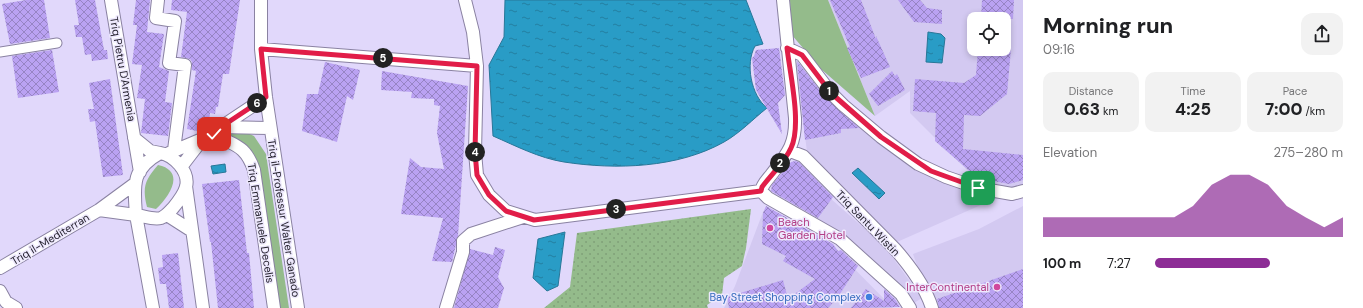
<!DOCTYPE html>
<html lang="en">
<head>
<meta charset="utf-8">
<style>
	:root { --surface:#fff; --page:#f2f2f2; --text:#202124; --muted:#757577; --accent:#8d2d96 }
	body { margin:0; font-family:"DM Sans",sans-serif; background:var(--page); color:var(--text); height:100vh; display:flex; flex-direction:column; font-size:15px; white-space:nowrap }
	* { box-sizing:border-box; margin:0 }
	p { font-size:13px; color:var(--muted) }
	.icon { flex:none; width:22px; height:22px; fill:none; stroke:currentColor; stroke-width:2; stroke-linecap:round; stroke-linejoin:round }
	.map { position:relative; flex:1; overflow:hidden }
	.panel { display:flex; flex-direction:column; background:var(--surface); width:340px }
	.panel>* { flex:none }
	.tools { position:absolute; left:967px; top:12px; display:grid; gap:8px }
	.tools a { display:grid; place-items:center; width:44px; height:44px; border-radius:8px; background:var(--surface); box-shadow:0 2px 6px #0003; font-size:20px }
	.pin { position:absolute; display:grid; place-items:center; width:34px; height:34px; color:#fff; margin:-17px; border-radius:8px; box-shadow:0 2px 6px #0006 }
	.km { position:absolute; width:20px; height:20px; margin:-10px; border-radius:50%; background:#222; color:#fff; font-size:11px; line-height:20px; text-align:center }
	.round { display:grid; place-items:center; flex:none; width:42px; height:42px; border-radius:12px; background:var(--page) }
	.overview { display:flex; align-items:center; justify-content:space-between; height:68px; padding:0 20px }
	h1 { font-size:22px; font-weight:800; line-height:30px }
	.stats { display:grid; grid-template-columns:repeat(3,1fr); gap:6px; height:68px; padding:4px 20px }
	.stats div { display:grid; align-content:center; border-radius:10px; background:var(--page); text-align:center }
	.stats b { font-size:17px; font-weight:800 }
	.stats small { font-size:11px; font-weight:400 }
	.stats p { font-size:11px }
	.chart { height:112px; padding:8px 20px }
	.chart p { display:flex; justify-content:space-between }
	.chart svg { width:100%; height:72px; margin-top:4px; fill:var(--accent); opacity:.7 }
	ul { padding:0 20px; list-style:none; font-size:13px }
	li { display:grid; grid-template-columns:64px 48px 1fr; align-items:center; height:30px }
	li i { height:10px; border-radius:5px; background:var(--accent) }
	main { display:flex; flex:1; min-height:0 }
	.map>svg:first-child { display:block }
	.built { fill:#d3c9f1; fill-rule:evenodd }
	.grass { fill:#94bb8b }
	.park { fill:url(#park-dots) }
	.water { fill:url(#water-ripples); stroke:#287798 }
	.building { fill:url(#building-cross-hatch) }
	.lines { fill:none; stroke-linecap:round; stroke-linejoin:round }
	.pedestrian-casing { stroke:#8a82a2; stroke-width:11 }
	.minor-casing { stroke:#8a82a2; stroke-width:14 }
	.pedestrian { stroke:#fff; stroke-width:9 }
	.minor { stroke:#fff; stroke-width:12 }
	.route-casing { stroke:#fff; stroke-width:8 }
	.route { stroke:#e11d48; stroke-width:5 }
	.hotel-dot { fill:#d1479c; stroke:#ede8fd; stroke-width:1.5 }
	.shop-dot { fill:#3f7fe0; stroke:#ede8fd; stroke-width:1.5 }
	.labels { text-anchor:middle; stroke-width:3; stroke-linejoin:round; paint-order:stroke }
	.street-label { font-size:11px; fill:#25222e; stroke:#ede8fd }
	.hotel-label { font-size:11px; fill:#b23c85; stroke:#ede8fd; text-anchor:start }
	.shop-label { font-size:11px; fill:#366cbe; stroke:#ede8fd; text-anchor:end }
</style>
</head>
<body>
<main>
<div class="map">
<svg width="1023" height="308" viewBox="0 0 1023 308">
	<defs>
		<pattern id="park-dots" width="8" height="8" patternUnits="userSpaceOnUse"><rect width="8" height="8" fill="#94bb8b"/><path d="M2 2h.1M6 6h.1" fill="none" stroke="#7fa078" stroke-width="1.8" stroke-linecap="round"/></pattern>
		<pattern id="water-ripples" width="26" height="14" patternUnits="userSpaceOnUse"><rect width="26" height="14" fill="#299cc6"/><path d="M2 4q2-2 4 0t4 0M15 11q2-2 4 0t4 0" fill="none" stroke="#237fa1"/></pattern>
		<pattern id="building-cross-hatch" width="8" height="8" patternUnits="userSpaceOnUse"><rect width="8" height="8" fill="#baa2f2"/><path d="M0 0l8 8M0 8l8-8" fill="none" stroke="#9784c4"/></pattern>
	</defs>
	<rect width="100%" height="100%" fill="#e1d8fb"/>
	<path class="built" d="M828,0H1023V185L1011,188L977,180L910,113V91L875,116ZM974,19H1004V49H974Z
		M796,63L807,69L927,174L985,196L999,197L897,242L807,152Z
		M793,165L885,247L922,298L914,303L884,271L831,228L773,194Z
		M1023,206V308H932L913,254L979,229Z
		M763,212L832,246L893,308H724L735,286Z"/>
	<path class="grass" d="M790,0H828L875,116L821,69L791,34Z
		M243,131L254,136L266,154L289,308H278L255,160L250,149L227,132Z
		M158,165C186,171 170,196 156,209L147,207C142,187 145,180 158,165Z"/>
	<path class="park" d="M751,209L746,248L742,266L724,278L722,295L707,305L708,308H544L570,287L577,233Z"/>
	<path class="water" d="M505,0H746L763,44L755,46C745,64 751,95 767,108C753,119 740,133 724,142C678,168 616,170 564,162C539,158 516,146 493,136L489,65L504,37Z
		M928,32L941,34L945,38L942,63L926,62Z
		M225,164L226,172L213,174L211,166Z
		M858,168L885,193L879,199L852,173Z
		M565,232L558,286L547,291L533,278L538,239Z"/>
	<path class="building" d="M26,0H44L50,38L10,44L2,4Z
		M75,0H95L104,50H107L108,59L92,61L91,54L85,55L82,37H76L74,25H79Z
		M136,0H150L147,32L164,34L159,67L169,71L165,102L172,103L168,136L141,133L145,99L137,98L142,65L132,64L137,25H133Z
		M172,0H240L229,74H223L218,107H216L215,114L210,113L209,123L198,121L197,131L187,129L196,71L192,70V62L190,59L181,57L187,12L171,10Z
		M830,0H861L876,39V36L890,67L861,78L847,48L850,47Z
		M898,0H920L927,8L942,10V24L914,22Z
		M982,0H1014L1013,19H981Z
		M779,48L785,95L778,103L782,134L756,90L752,58L754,56L756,50Z
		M978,49H1011L1007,94L980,116L964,115L963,149L1023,155V180L1009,184L988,180L973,174L935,141L936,113L913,111L915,79L964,83L976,75Z
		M52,50L59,92L18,98L12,56Z
		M797,61L826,98L859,128L841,129V133L805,140Z
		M325,62L360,70L353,100L347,96L337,142L302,131L307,94H318Z
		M382,71L468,86L458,236L452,262L432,261L443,218L401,214L410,158L421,167L444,169L437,133L440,106L434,105V99L411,98L412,92L381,90Z
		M892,71L895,76L897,74L905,90L878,106L869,94Z
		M110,79L123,175L103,177L95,121L90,122L88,109H94L89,83Z
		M795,161L799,162L833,197L818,218L771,191L772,185L791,162Z
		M239,180L247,253H249L254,308H218L211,242H210L202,184Z
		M766,206L833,244L838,251L841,250L858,266L838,297L828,308H729L727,297L783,280L788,299L815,279L783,261L786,256L762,244L763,213Z
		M495,247L505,250L498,277L504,288L498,308H454L470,249L493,255Z
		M178,253L184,308H169L166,284H160L158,268L163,267L162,255Z
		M1023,269V308H939L937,299Z
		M866,289L884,301V289L895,299L900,307L851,308Z"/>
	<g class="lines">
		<defs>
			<path id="pedestrian" d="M0,52L57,43"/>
			<path id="minor" d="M111,0L140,172
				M158,0L156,18L175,21L169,63L185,65L174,150
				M261,0V49L266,97L298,308
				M465,0L473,32L477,66L475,152L477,175L489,195L506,211L535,220L761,191
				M787,48L802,55L831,93L843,105L881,137L918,164L946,177L978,188L1012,194L1023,191
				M261,49L477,66
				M221,127L270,128
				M214,134C234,146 245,144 254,170L274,308
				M134,138L150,151L160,153
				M790,151L803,156L895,249C910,266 925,286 932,308
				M160,153C173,155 190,171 186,187C184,194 178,202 173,208C169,212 166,216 161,218C153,220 144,216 136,215C134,186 131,169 160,153Z
				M169,153L214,134L221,127L266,97
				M181,167L201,141
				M186,186L203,308
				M761,191C762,185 767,180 771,175C787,154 796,145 795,118L783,0
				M761,191L768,198L840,239L901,294L910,308
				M99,210L136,215L153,308
				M167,215L192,231
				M0,268L99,210L133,185
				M0,291L6,302L16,308
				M446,308L463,252V241L471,234L523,217"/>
		</defs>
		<use href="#pedestrian" class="pedestrian-casing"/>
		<use href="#minor" class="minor-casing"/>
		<use href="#pedestrian" class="pedestrian"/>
		<use href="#minor" class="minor"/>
	</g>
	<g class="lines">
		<defs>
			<path id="route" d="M214,134L221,127L266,97L261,49L477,66L475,152L477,175L489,195L506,211L534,220L761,191L762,187C771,175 785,162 791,148C802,125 790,74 787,48L802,55L831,93L881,137L931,171L978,188"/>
		</defs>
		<use href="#route" class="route-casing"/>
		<use href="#route" class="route"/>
	</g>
	<g class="hotel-dot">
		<circle cx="770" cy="228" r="4"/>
		<circle cx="997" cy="287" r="4"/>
	</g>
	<circle class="shop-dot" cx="869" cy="297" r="4"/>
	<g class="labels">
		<g class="street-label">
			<text transform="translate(123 69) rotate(80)" y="4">Triq Pietru D'Armenia</text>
			<text transform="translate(284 218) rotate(81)" y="4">Triq il-Professur Walter Ganado</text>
			<text transform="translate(261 223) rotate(81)" y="4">Triq Emmanuele Decelis</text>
			<text transform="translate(868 223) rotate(46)" y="4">Triq Santu Wistin</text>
			<text transform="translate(50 239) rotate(-31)" y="4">Triq il-Mediterran</text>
		</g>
		<g class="hotel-label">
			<text x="778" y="226">Beach<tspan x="778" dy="13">Garden Hotel</tspan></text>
			<text x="989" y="291" text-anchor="end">InterContinental</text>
		</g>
		<g class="shop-label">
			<text x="861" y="301">Bay Street Shopping Complex</text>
		</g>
	</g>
</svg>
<div class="tools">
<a><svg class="icon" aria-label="locate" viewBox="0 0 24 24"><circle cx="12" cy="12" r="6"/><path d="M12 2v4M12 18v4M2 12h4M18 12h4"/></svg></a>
</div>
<div class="pin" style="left:978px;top:188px;background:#1e9e55"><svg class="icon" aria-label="arrive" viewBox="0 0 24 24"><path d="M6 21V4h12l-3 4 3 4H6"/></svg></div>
<div class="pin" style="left:214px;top:134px;background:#d93025"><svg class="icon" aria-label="check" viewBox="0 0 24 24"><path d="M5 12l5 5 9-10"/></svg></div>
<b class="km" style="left:829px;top:91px">1</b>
<b class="km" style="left:780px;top:163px">2</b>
<b class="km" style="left:616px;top:209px">3</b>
<b class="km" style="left:475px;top:152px">4</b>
<b class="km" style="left:383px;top:58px">5</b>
<b class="km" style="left:257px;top:103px">6</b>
</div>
<section class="panel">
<div class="overview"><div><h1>Morning run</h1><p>09:16</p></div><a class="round"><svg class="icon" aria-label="share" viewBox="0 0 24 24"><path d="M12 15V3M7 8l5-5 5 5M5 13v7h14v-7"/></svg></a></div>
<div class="stats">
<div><p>Distance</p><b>0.63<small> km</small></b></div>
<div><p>Time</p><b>4:25</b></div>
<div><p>Pace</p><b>7:00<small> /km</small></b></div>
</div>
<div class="chart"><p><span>Elevation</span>275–280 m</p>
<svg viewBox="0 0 160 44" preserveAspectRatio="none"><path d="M0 44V32L10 32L20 32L30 32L40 32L50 32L60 32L70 32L80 25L90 12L100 6L110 6L120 12L130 25L140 32L150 38L160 32V44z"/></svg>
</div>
<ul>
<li><b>100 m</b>7:27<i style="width:61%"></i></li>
</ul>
</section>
</main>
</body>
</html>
